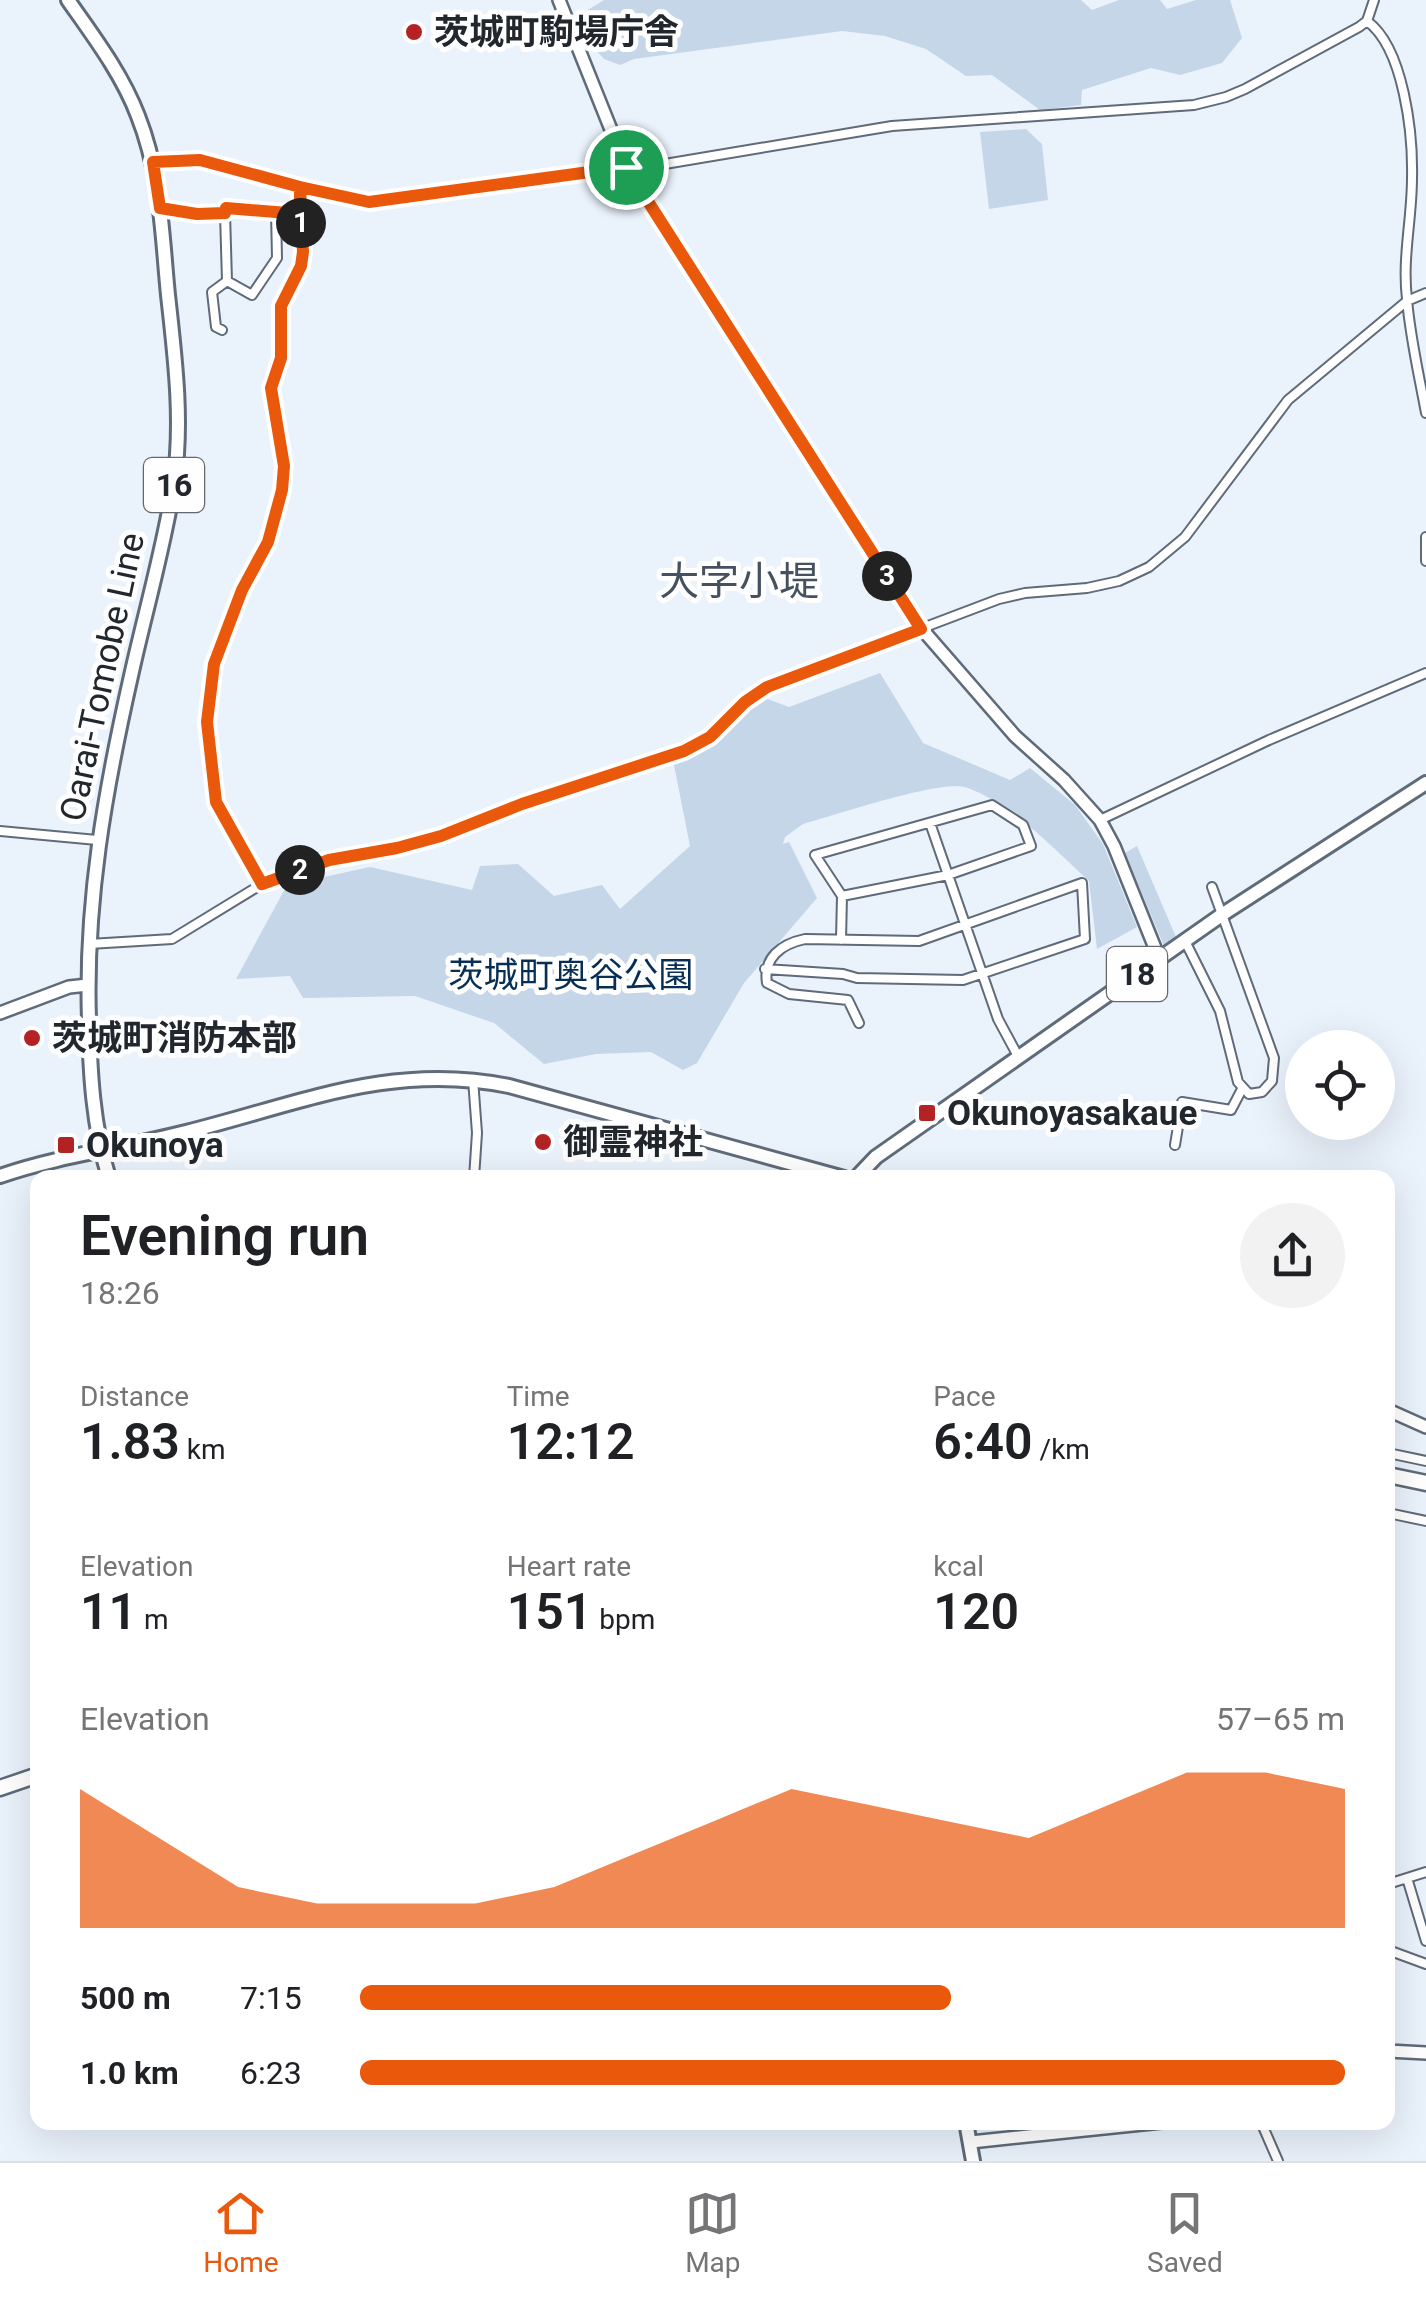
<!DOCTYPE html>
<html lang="en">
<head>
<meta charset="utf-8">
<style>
	:root { --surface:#fff; --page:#f2f2f2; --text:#202124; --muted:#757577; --line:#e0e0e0; --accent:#ea580c }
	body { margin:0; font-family:Roboto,"Noto Sans JP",sans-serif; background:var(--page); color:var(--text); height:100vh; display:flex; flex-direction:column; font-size:38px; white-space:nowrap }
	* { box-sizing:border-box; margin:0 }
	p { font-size:32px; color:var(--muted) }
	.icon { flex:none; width:55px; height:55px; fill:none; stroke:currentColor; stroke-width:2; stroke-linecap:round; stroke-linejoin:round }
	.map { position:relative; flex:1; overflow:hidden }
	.side { position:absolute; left:30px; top:1170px; width:1365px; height:960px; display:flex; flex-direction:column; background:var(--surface); border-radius:20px; box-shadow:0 10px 40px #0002 }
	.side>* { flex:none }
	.tools { position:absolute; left:1285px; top:1030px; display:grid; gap:20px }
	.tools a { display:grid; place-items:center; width:110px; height:110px; border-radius:50%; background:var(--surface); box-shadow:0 10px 40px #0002; font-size:50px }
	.pin { position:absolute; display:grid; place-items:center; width:85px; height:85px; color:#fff; margin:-42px; border:5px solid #fff; border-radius:50%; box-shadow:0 2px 10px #0007 }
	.km { position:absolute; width:50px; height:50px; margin:-25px; border-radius:50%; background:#222; color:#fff; font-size:28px; line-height:50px; text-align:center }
	.round { display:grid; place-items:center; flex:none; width:105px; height:105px; border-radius:52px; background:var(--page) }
	.overview { display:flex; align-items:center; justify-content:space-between; height:170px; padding:0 50px }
	h1 { font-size:55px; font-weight:600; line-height:75px }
	.figures { display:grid; grid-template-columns:repeat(3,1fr); gap:15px; height:170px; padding:10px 50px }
	.figures div { display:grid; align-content:center }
	.figures b { font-size:50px; font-weight:600 }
	.figures small { font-size:28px; font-weight:400 }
	.figures p { font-size:28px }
	.chart { height:280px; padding:20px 50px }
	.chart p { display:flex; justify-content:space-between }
	.chart svg { width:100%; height:180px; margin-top:10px; fill:var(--accent); opacity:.7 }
	ul { padding:0 50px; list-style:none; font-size:32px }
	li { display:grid; grid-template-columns:160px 120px 1fr; align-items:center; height:75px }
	li i { height:25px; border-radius:12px; background:var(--accent) }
	.menu { display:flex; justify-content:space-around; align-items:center; height:140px; border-top:2px solid var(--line); background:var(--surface); font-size:28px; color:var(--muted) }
	.menu a { display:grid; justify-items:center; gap:5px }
	.menu .on { color:var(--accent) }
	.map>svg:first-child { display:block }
	.green { fill:#c5d6e9 }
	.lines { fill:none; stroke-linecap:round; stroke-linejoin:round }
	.street-casing { stroke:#5f6b79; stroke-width:12 }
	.secondary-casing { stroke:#5f6b79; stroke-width:16 }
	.primary-casing { stroke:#5f6b79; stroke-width:18 }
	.highway-casing { stroke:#5f6b79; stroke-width:19 }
	.street { stroke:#fff; stroke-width:8 }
	.secondary { stroke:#fff; stroke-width:11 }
	.primary { stroke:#fff; stroke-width:12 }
	.highway { stroke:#fff; stroke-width:14 }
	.route-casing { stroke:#fff; stroke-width:20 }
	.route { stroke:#ea580c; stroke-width:12 }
	.poi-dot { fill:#b32324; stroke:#fefefe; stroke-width:4 }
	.labels { text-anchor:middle; stroke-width:10; stroke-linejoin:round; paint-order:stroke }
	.shield { fill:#fefefe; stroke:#64686c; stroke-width:2.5 }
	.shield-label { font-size:32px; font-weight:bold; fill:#22272d }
	.poi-label { font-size:35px; font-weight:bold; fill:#22272d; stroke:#fefefe; text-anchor:start }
	.street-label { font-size:35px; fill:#22272d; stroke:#fefefe }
	.park-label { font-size:35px; fill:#072e54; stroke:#fefefe }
	.quarter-label { font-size:40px; fill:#46515f; stroke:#fefefe }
</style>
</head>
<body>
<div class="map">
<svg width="1426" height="2161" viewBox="0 0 1426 2161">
	<rect width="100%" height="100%" fill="#eaf2fc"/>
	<path class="green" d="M604,0H1081L1092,10L1119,0H1160L1167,9L1196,0H1230L1242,38L1222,63L1180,75L1151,68L1082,90L1081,105L1040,110L992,75L966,76L926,49L885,36L842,31L634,59L620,65L604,59L582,35L586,11Z
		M1026,129L1042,144L1048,200L989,209L980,132Z
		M880,673L923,743L1010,780L1030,768L1075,805L1103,844L1137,927L1097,949L1089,881C1054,849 1013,805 968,788C943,778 834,816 803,824L785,837L783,844L789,842L817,898L744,983L697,1063L683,1070L651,1052L596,1054L544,1064L494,1023L415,996L303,998L290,976L236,979L287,885L370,867L472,890L480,866L518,864L554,896L602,885L620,909L690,846L674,765L723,738L740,713L765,698L789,707Z
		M1137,846L1176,937L1164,946L1125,853Z"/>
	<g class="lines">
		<defs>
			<path id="street" d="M1367,21C1404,48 1413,134 1412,178C1412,219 1402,258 1407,299C1410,337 1419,375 1426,413
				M153,162C226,147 298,195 369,202L626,167L641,168L892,126L1194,105L1226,97L1245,89L1359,27L1367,21L1374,0
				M160,208L197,214L225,213L226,208L300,214
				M227,281L252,295L277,258L276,212
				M222,330L216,327L212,292L227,281L225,213
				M1426,537V561
				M1100,820L1269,740L1426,673
				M930,823L998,1019L1019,1058
				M0,831L97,840
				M262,884L215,802L207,722L214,664L242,589L268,541L282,490L283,466L271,388L281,358V306L301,266L303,252L300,187
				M841,940L842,896L815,855L992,805L1023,825L1031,846L948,875L842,896
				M1185,941L1220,1011L1238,1082L1249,1094L1262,1092L1272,1081L1274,1058L1212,887
				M89,944L172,939L262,884L329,860L397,848L441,835L696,746C722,729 740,703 767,687L999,599L1025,593L1087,588L1119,581L1149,567L1185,537L1288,400L1407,301L1426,293
				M765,969L843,974L857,978L963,980L1085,939L1082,883L919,941L805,939C781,944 763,958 767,983L789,994L848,1000L859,1023
				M473,1079L477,1133L474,1178
				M1175,1145L1182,1102L1231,1110L1242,1089
				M1388,1453L1426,1461
				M1388,1513L1426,1521
				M1407,1878L1426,1941
				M1388,1884L1426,1872
				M1388,1950L1426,1964
				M1261,2122L1278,2161"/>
			<path id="secondary" d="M559,0L626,167L915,621L1015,736L1064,780L1100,820L1114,846L1159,958
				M0,1013L69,987L88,985
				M1388,1410L1426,1427
				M1388,2051L1426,2053
				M971,2142L1162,2122"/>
			<path id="primary" d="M68,0C94,37 122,74 138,116C161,174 162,234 168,295C175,358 183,421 174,483C164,548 145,612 131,676C105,791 85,902 89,1020C90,1073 93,1126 109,1178
				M0,1176C61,1155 124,1148 186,1132C299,1104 391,1062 509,1086L844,1178
				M856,1178L876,1157L1223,914L1426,783
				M966,2122L973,2161"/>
			<path id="highway" d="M1388,1475L1426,1483
				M0,1788L38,1775"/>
		</defs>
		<use href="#street" class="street-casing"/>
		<use href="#secondary" class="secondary-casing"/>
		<use href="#primary" class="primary-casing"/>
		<use href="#highway" class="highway-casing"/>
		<use href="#street" class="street"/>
		<use href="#secondary" class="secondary"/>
		<use href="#primary" class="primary"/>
		<use href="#highway" class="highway"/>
	</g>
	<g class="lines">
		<defs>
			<path id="route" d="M626,167L369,202L300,187V214L226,208L225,213L197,214L160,208L153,162L200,160L300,187L303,252L301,266L281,306V358L271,388L284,466L282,490L268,542L242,590L214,664L207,722L216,802L262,884L329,860L397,848L441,836L522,804L684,751L710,737L745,702L767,687L921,629L626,167"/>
		</defs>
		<use href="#route" class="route-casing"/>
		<use href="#route" class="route"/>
	</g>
	<g class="poi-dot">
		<circle cx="414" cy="32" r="10"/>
		<circle cx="32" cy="1038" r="10"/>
		<rect x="917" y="1103" width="20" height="20" rx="5"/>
		<circle cx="543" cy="1142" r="10"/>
		<rect x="56" y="1135" width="20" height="20" rx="5"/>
	</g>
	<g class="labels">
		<g class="shield">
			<rect x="144" y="458" width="60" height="54" rx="8"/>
			<rect x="1107" y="947" width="60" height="54" rx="8"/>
		</g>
		<g class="shield-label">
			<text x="174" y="496">16</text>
			<text x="1137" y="985">18</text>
		</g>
		<g class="poi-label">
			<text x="434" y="44">茨城町駒場庁舎</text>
			<text x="52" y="1050">茨城町消防本部</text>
			<text x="947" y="1125">Okunoyasakaue</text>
			<text x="563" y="1154">御霊神社</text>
			<text x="86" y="1157">Okunoya</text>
		</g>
		<g class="street-label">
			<text transform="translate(102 677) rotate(-78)" y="12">Oarai-Tomobe Line</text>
		</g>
		<g class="park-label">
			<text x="571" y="987">茨城町奥谷公園</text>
		</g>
		<g class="quarter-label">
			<text x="739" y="595">大字小堤</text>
		</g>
	</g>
</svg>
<div class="tools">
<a><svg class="icon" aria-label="locate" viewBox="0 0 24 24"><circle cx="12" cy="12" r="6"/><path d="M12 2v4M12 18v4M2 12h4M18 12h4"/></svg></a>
</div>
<div class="pin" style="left:626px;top:167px;background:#1e9e55"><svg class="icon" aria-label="arrive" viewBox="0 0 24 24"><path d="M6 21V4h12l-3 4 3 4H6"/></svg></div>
<b class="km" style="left:301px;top:223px">1</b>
<b class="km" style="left:300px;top:870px">2</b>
<b class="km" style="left:887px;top:576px">3</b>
<section class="side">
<div class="overview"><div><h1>Evening run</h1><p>18:26</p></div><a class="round"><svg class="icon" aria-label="share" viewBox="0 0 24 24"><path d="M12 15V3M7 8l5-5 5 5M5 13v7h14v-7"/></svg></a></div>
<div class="figures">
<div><p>Distance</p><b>1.83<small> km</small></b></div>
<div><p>Time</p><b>12:12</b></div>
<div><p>Pace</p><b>6:40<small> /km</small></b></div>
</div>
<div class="figures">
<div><p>Elevation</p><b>11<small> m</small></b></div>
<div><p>Heart rate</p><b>151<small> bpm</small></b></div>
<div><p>kcal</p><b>120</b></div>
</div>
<div class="chart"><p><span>Elevation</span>57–65 m</p>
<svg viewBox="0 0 160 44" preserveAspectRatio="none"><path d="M0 44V10L10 22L20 34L30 38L40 38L50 38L60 34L70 26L80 18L90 10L100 14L110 18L120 22L130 14L140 6L150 6L160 10V44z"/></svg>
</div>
<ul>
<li><b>500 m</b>7:15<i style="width:60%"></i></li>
<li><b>1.0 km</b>6:23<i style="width:100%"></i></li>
</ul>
</section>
</div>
<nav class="menu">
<a class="on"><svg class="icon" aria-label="home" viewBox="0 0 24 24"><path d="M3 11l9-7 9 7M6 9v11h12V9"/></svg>Home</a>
<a><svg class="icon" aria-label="map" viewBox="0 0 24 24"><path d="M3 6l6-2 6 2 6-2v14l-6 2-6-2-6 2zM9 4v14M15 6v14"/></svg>Map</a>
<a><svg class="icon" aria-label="saved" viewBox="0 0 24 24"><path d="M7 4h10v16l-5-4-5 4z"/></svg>Saved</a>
</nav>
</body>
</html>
